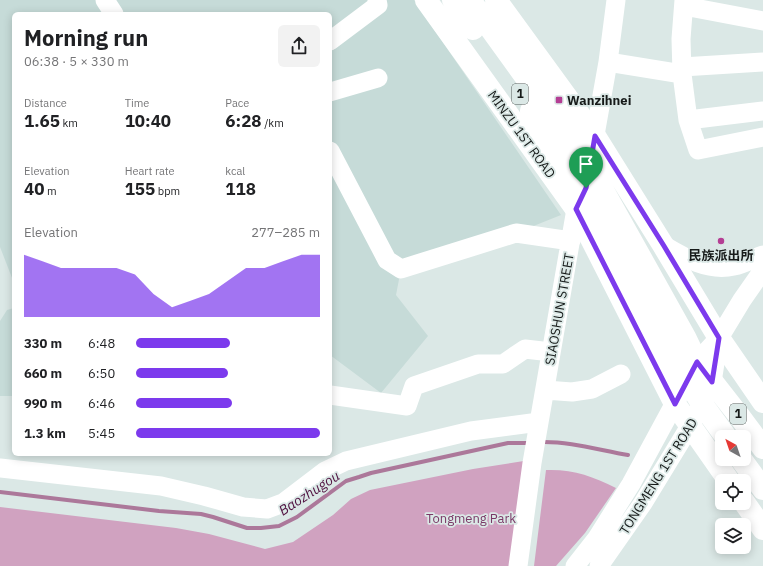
<!DOCTYPE html>
<html lang="en">
<head>
<meta charset="utf-8">
<style>
	:root { --surface:#fff; --page:#f2f2f2; --text:#202124; --muted:#757577; --accent:#7c3aed }
	body { margin:0; font-family:"IBM Plex Sans","Noto Sans TC",sans-serif; background:var(--page); color:var(--text); height:100vh; display:flex; flex-direction:column; font-size:15px; white-space:nowrap }
	* { box-sizing:border-box; margin:0 }
	p { font-size:13px; color:var(--muted) }
	.icon { flex:none; width:22px; height:22px; fill:none; stroke:currentColor; stroke-width:2; stroke-linecap:round; stroke-linejoin:round }
	.map { position:relative; flex:1; overflow:hidden }
	.details { position:absolute; left:12px; top:12px; width:320px; height:444px; display:flex; flex-direction:column; background:var(--surface); border-radius:6px; box-shadow:0 2px 10px #0003 }
	.details>* { flex:none }
	.needle { width:26px; rotate:320deg }
	.controls { position:absolute; left:715px; top:430px; display:grid; gap:8px }
	.controls a { display:grid; place-items:center; width:36px; height:36px; border-radius:6px; background:var(--surface); box-shadow:0 2px 10px #0003; font-size:20px }
	.pin { position:absolute; display:grid; place-items:center; width:34px; height:34px; color:#fff; margin:-41px -17px; border-radius:50% 50% 50% 0; rotate:-45deg; box-shadow:0 0 4px #0007 }
	.pin .icon { rotate:45deg }
	.round { display:grid; place-items:center; flex:none; width:42px; height:42px; border-radius:6px; background:var(--page) }
	.headline { display:flex; align-items:center; justify-content:space-between; height:68px; padding:0 12px }
	h1 { font-size:22px; font-weight:800; line-height:30px }
	.figures { display:grid; grid-template-columns:repeat(3,1fr); gap:6px; height:68px; padding:4px 12px }
	.figures div { display:grid; align-content:center }
	.figures b { font-size:17px; font-weight:800 }
	.figures small { font-size:11px; font-weight:400 }
	.figures p { font-size:11px }
	.chart { height:112px; padding:8px 12px }
	.chart p { display:flex; justify-content:space-between }
	.chart svg { width:100%; height:72px; margin-top:4px; fill:var(--accent); opacity:.7 }
	ul { padding:0 12px; list-style:none; font-size:13px }
	li { display:grid; grid-template-columns:64px 48px 1fr; align-items:center; height:30px }
	li i { height:10px; border-radius:5px; background:var(--accent) }
	.map>svg:first-child { display:block }
	.built { fill:#c6dbd8 }
	.green { fill:#d0a2c0 }
	.lines { fill:none; stroke-linecap:round; stroke-linejoin:round }
	.stream { stroke:#ac789a; stroke-width:4 }
	.minor { stroke:#fff; stroke-width:19 }
	.major { stroke:#fff; stroke-width:22 }
	.route-casing { stroke:#fff; stroke-width:8 }
	.route { stroke:#7c3aed; stroke-width:5 }
	.poi-dot { fill:#b43e94; stroke:#dbe8e6; stroke-width:1.5 }
	.labels { text-anchor:middle; stroke-width:3.5; stroke-linejoin:round; paint-order:stroke }
	.shield { fill:#dbe8e6; stroke:#515856; stroke-width:1 }
	.shield-label { font-size:12px; font-weight:bold; fill:#161a19 }
	.poi-label { font-size:13px; font-weight:bold; fill:#161a19; stroke:#dbe8e6; text-anchor:start }
	.street-label { font-size:13px; fill:#161a19; stroke:#dbe8e6 }
	.park-label { font-size:13px; fill:#7a3967; stroke:#dbe8e6 }
	.water-label { font-size:14px; font-style:italic; fill:#501140; stroke:#dbe8e6 }
</style>
</head>
<body>
<div class="map">
<svg width="763" height="566" viewBox="0 0 763 566">
	<rect width="100%" height="100%" fill="#dbe8e6"/>
	<path class="built" d="M0,0H414L561,215L516,233L401,269L396,295L428,336L381,393L330,355V14H14V283L0,247Z
		M14,308V396H0V321L7,310Z"/>
	<path class="green" d="M530,460L513,566H0V507L176,528L209,534L265,549L293,542L333,515L351,499L370,490L473,469Z
		M546,470C573,469 592,476 616,488L585,533L556,566H534Z"/>
	<g class="lines">
		<path class="stream" d="M540,442C569,441 599,450 628,455
			M0,492L159,511L201,514L213,517L247,528H261L279,526L297,517L346,481L359,477L371,473L508,443H531"/>
		<path class="minor" d="M105,0L114,14
			M684,0L681,39L682,74L688,120L698,150L763,137
			M684,6L763,21
			M330,41L378,5L377,0
			M608,62L682,74
			M682,67L763,62
			M330,92L378,78
			M688,120L763,111
			M593,146L608,62L616,0
			M330,151L387,260L401,269L516,233L571,241
			M663,245C685,258 708,272 734,266C744,264 754,258 763,255
			M545,390L572,392L592,389L621,374
			M330,395L407,406L414,386L478,364H503L525,349L551,352
			M0,468L161,486L204,496L243,507L267,509L283,503L325,471L346,461L471,431L539,422
			M518,566L532,463L576,209L579,203
			M575,566L597,538L631,484L697,362L719,338L742,300L763,270
			M599,566L643,503L690,426L702,404L712,382L719,338"/>
		<path class="major" d="M426,0L576,209L675,404L729,481
			M453,0L473,29
			M470,0L589,165L685,337L697,362L740,417L763,448
			M496,0L595,136L663,245L719,338L763,402
			M531,111L586,188L670,352L702,404L726,437
			M741,459L763,489
			M744,502L763,529"/>
	</g>
	<g class="lines">
		<defs>
			<path id="route" d="M595,136L664,246L719,338L712,382L697,362L675,404L576,209L586,188Z"/>
		</defs>
		<use href="#route" class="route-casing"/>
		<use href="#route" class="route"/>
	</g>
	<g class="poi-dot">
		<rect x="555" y="96" width="8" height="8" rx="2"/>
		<circle cx="721" cy="241" r="4"/>
	</g>
	<g class="labels">
		<g class="shield">
			<rect x="512" y="84" width="16" height="20" rx="3"/>
			<rect x="730" y="404" width="16" height="20" rx="3"/>
		</g>
		<g class="shield-label">
			<text x="520" y="98">1</text>
			<text x="738" y="418">1</text>
		</g>
		<g class="poi-label">
			<text x="567" y="105">Wanzihnei</text>
			<text x="721" y="260" text-anchor="middle">民族派出所</text>
		</g>
		<g class="street-label">
			<text transform="translate(522 134) rotate(54)" y="5">MINZU 1ST ROAD</text>
			<text transform="translate(559 309) rotate(-80)" y="5">SIAOSHUN STREET</text>
			<text transform="translate(658 476) rotate(-58)" y="5">TONGMENG 1ST ROAD</text>
		</g>
		<g class="park-label">
			<text x="471" y="523">Tongmeng Park</text>
		</g>
		<g class="water-label">
			<text transform="translate(309 493) rotate(-33)" y="5">Baozhugou</text>
		</g>
	</g>
</svg>
<div class="controls">
<a><svg class="needle" viewBox="-14 -14 28 28"><path d="M0-13l5 13h-10z" fill="#e53935"/><path d="M0 13l5-13h-10z" fill="#757577"/></svg></a>
<a><svg class="icon" aria-label="locate" viewBox="0 0 24 24"><circle cx="12" cy="12" r="6"/><path d="M12 2v4M12 18v4M2 12h4M18 12h4"/></svg></a>
<a><svg class="icon" aria-label="layers" viewBox="0 0 24 24"><path d="M12 4l9 5-9 5-9-5zM3 14l9 5 9-5"/></svg></a>
</div>
<div class="pin" style="left:586px;top:188px;background:#1e9e55"><svg class="icon" aria-label="arrive" viewBox="0 0 24 24"><path d="M6 21V4h12l-3 4 3 4H6"/></svg></div>
<section class="details">
<div class="headline"><div><h1>Morning run</h1><p>06:38 · 5 × 330 m</p></div><a class="round"><svg class="icon" aria-label="share" viewBox="0 0 24 24"><path d="M12 15V3M7 8l5-5 5 5M5 13v7h14v-7"/></svg></a></div>
<div class="figures">
<div><p>Distance</p><b>1.65<small> km</small></b></div>
<div><p>Time</p><b>10:40</b></div>
<div><p>Pace</p><b>6:28<small> /km</small></b></div>
</div>
<div class="figures">
<div><p>Elevation</p><b>40<small> m</small></b></div>
<div><p>Heart rate</p><b>155<small> bpm</small></b></div>
<div><p>kcal</p><b>118</b></div>
</div>
<div class="chart"><p><span>Elevation</span>277–285 m</p>
<svg viewBox="0 0 160 44" preserveAspectRatio="none"><path d="M0 44V6L10 10L20 14L30 14L40 14L50 14L60 18L70 30L80 38L90 34L100 30L110 22L120 14L130 14L140 10L150 6L160 6V44z"/></svg>
</div>
<ul>
<li><b>330 m</b>6:48<i style="width:51%"></i></li>
<li><b>660 m</b>6:50<i style="width:50%"></i></li>
<li><b>990 m</b>6:46<i style="width:52%"></i></li>
<li><b>1.3 km</b>5:45<i style="width:100%"></i></li>
</ul>
</section>
</div>
</body>
</html>
